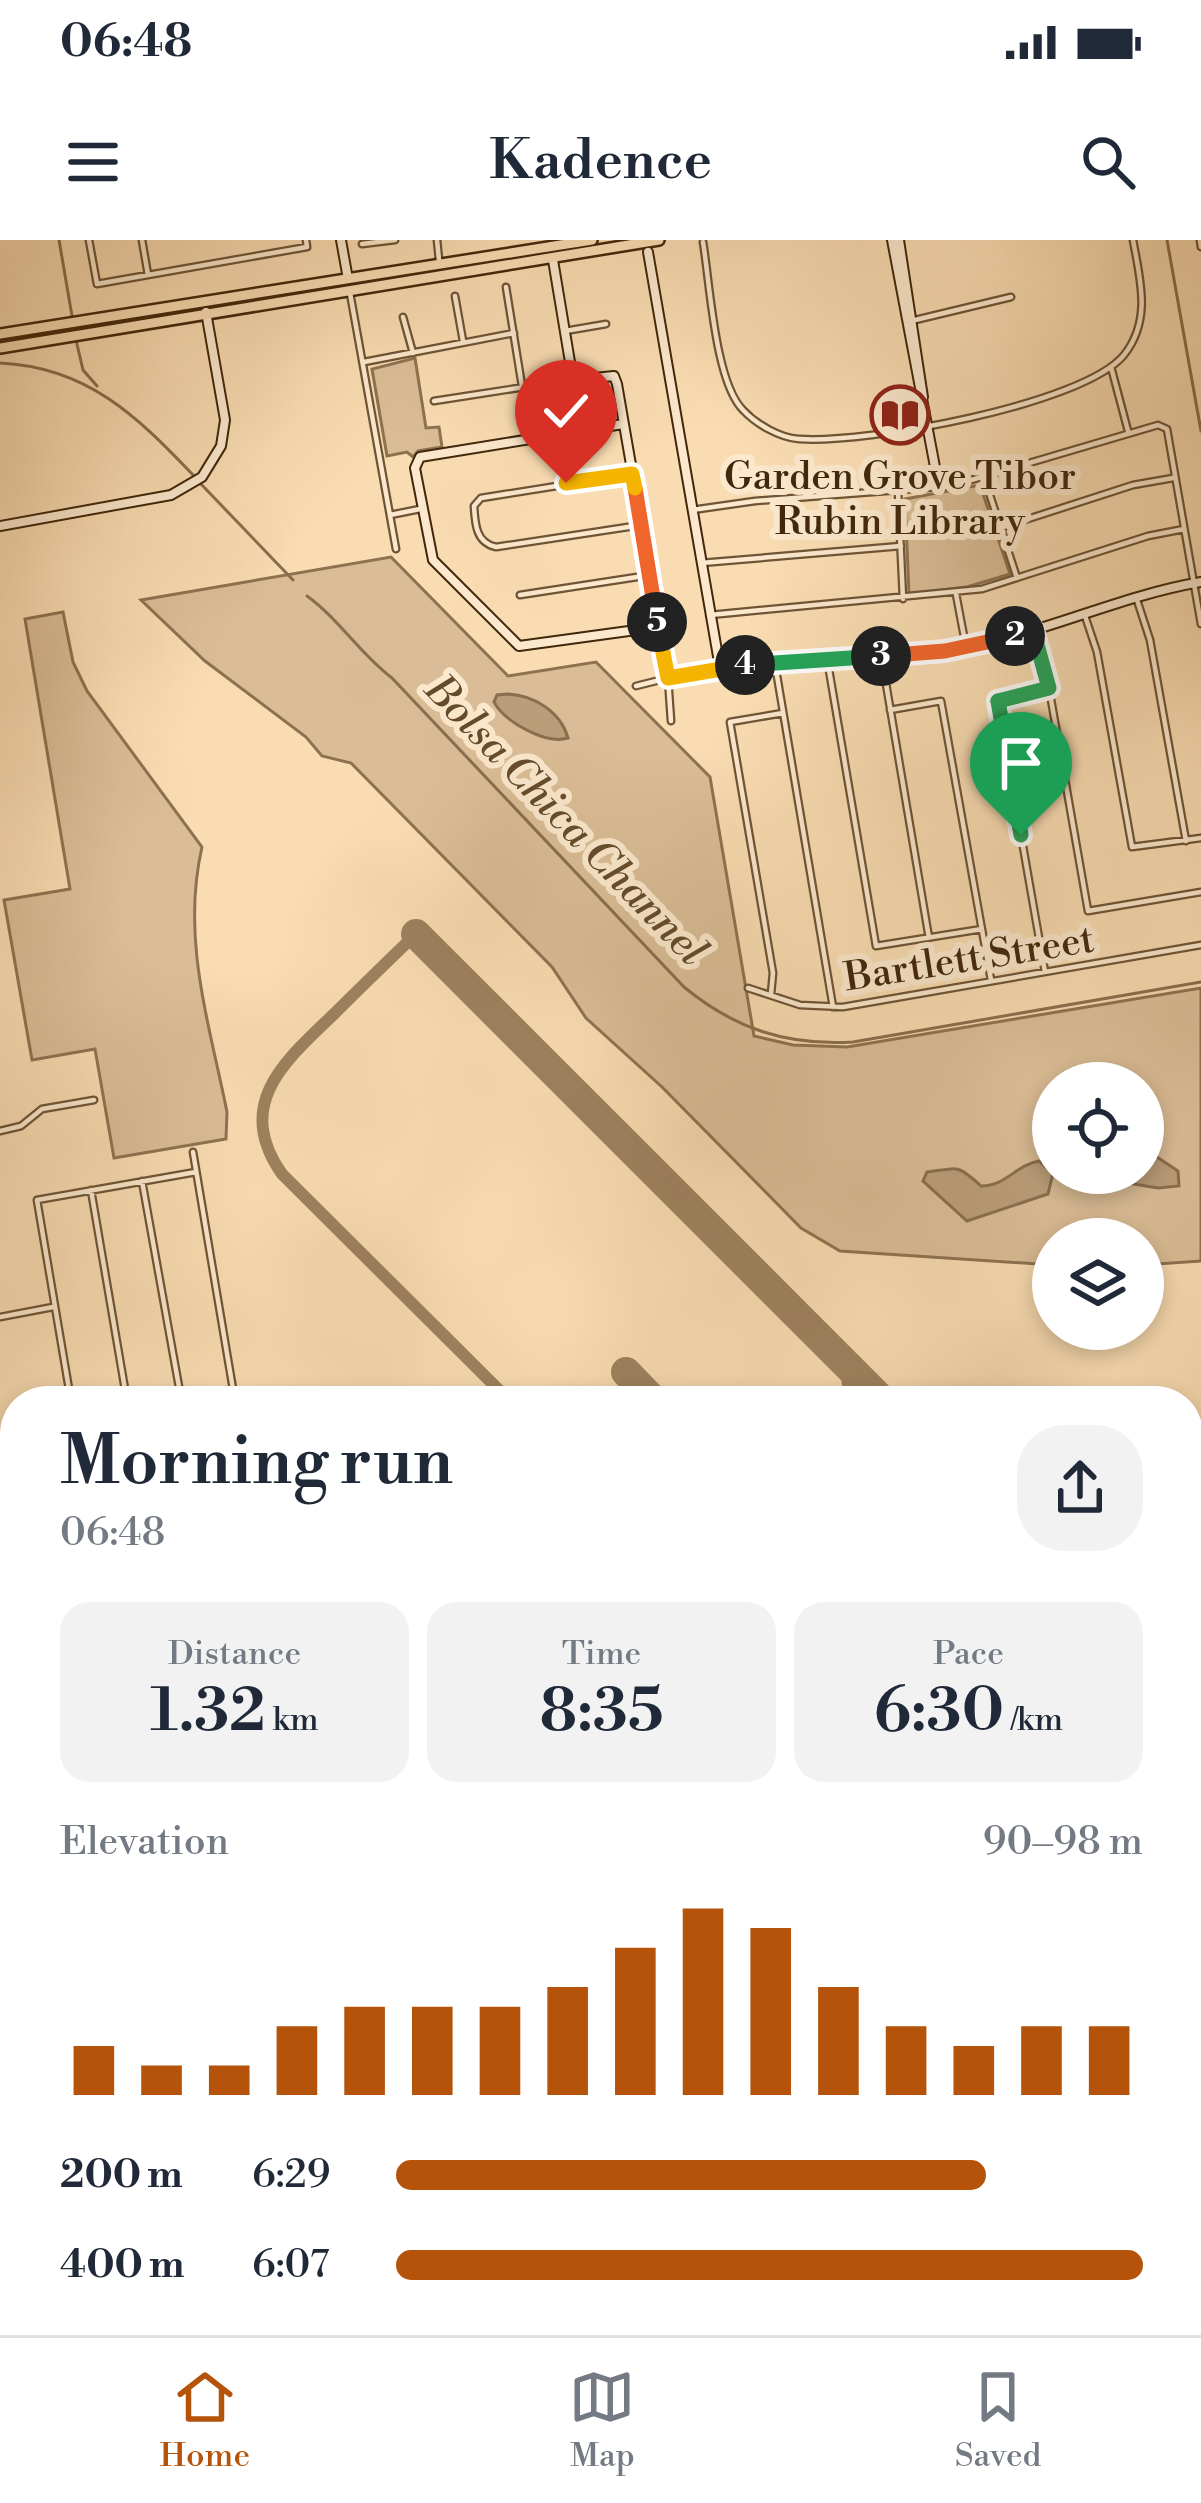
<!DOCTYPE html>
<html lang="en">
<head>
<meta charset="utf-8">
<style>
	:root { --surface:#fff; --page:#f2f2f3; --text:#1f2937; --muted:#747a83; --line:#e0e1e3; --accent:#b45309 }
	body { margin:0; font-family:"Libre Bodoni",serif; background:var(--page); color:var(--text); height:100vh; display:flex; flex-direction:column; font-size:45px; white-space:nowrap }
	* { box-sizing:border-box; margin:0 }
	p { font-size:39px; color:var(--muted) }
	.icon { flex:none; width:66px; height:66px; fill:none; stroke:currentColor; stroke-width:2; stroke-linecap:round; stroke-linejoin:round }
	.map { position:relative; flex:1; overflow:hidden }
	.drawer { position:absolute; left:0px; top:1146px; width:1203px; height:951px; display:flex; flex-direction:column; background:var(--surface); border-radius:48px 48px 0 0; box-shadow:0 6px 18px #0003 }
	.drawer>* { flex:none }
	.tools { position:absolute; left:1032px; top:822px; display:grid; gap:24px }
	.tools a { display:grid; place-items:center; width:132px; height:132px; border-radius:50%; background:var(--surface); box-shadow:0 6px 18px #0003; font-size:60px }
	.pin { position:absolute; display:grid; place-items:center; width:102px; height:102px; color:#fff; margin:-123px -51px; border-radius:50% 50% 50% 0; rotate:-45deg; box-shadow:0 0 12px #0007 }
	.pin .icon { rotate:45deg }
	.km { position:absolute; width:60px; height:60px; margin:-30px; border-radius:50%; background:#222; color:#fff; font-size:33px; line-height:60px; text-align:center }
	.round { display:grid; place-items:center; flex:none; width:126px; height:126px; border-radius:48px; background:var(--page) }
	.summary { display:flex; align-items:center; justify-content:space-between; height:204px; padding:0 60px }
	h1 { font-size:66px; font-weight:600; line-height:90px }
	.stats { display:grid; grid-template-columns:repeat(3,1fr); gap:18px; height:204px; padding:12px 60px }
	.stats div { display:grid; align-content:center; border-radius:30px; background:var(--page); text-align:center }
	.stats b { font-size:60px; font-weight:600 }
	.stats small { font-size:33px; font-weight:400 }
	.stats p { font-size:33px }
	.chart { height:336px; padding:24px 60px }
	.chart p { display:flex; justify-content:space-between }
	.chart svg { width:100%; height:216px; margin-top:12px; stroke:var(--accent); stroke-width:6 }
	ul { padding:0 60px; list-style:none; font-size:39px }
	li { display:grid; grid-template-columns:192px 144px 1fr; align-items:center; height:90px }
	li i { height:30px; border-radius:15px; background:var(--accent) }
	.status { display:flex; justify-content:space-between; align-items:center; height:84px; padding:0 60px; background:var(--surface); direction:ltr }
	.status svg { height:33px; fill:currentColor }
	header { display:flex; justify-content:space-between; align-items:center; height:156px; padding:0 60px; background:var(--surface); font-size:54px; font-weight:600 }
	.tab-bar { display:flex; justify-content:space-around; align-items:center; height:168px; border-top:3px solid var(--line); background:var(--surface); font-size:33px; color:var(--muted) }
	.tab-bar a { display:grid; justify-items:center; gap:6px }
	.tab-bar .selected { color:var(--accent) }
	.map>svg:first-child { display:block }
	.green { fill:#dabd96; stroke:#8e7250; stroke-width:3; fill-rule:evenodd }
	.water { fill:#ba9e79; stroke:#8a6e4d; stroke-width:3 }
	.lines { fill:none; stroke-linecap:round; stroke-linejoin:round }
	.stream { stroke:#8a6e4d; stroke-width:3 }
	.taxiway { stroke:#9d825e; stroke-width:12 }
	.runway { stroke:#9d825e; stroke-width:30 }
	.street-casing { stroke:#6f5435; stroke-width:9 }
	.secondary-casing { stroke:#41270b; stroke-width:12 }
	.primary-casing { stroke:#41270b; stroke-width:14 }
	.street { stroke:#fbe8cd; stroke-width:4.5 }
	.secondary { stroke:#fbe8cd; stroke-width:8 }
	.primary { stroke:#f9dcb2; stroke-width:9 }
	.split-1-casing { stroke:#fff; stroke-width:24 }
	.split-2-casing { stroke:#fff; stroke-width:24 }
	.split-3-casing { stroke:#fff; stroke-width:24 }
	.split-4-casing { stroke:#fff; stroke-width:24 }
	.split-5-casing { stroke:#fff; stroke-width:24 }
	.split-6-casing { stroke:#fff; stroke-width:24 }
	.split-7-casing { stroke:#fff; stroke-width:24 }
	.split-1 { stroke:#22a559; stroke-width:15 }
	.split-2 { stroke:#22a559; stroke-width:15 }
	.split-3 { stroke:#f0652b; stroke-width:15 }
	.split-4 { stroke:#22a559; stroke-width:15 }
	.split-5 { stroke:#f5b400; stroke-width:15 }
	.split-6 { stroke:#f0652b; stroke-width:15 }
	.split-7 { stroke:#f5b400; stroke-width:15 }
	.labels { text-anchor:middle; stroke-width:12; stroke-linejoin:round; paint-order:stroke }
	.poi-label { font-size:39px; fill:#41270b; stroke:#fbe8cd }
	.street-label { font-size:39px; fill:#41270b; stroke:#fbe8cd }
	.water-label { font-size:42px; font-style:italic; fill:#654b2c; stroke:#fbe8cd }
</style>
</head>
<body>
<div class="status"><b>06:48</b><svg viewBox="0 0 49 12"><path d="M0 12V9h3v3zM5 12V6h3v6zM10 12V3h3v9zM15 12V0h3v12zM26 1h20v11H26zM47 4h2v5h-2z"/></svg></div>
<header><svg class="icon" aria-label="menu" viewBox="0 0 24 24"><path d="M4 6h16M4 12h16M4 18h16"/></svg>Kadence<svg class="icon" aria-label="search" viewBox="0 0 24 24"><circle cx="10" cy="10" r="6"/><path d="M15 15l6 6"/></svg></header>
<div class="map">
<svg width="1201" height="2095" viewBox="0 0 1201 2095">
	<rect width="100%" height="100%" fill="#f9dcb2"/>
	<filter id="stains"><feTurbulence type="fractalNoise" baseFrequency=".00167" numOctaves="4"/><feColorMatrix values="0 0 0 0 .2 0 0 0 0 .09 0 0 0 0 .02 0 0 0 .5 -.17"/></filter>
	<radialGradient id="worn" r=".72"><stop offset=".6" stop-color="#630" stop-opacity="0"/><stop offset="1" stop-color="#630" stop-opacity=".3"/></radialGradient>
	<path class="green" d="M415,118L426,188L439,187L442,207L418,211L413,217L407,212L387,216L372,129Z
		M980,245L1010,334L967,347L909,354L905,259Z
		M391,317L508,436L596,422L710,537L754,796L793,805L847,807L1201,748V1021L1143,1025V999H1053V1025L840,1011L801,988L662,847L586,778L552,727L351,523L322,516L306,497L205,421L141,360ZM1053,843H1143V933H1053Z
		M63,372L73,422L87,451L202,607C181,698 209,782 227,872L226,899L114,918L95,809L32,820L4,660L70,649L25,379Z"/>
	<path class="water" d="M507,454C534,455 561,472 568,498C546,505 505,482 494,462L497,455Z
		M1148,911L1178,931L1179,946L1158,948L1103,939L1102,933H1143V912Z
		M1039,921L1053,933L1048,954L967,981L923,941L927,932C959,928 957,924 981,946C1006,946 1016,925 1039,921Z"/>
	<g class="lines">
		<path class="stream" d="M59,0L72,76
			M1167,0L1201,191
			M76,100L83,130L97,146
			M0,123C87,127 137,176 194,236
			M200,243L293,340
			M307,356C339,379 360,414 392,438L684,747C735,789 787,806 853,802L1201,742
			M430,2082L433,2095"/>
		<path class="taxiway" d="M416,694C389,720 361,747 334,774C285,821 233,864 282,934L510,1161
			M844,1122L851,1161
			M1188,1618L1201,1605
			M1188,1855L1201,1853
			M1197,2030L1201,2055
			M1017,2082L1025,2095
			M1164,2095L1201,2089"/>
		<path class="runway" d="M416,694L883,1161
			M626,1132L654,1161
			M1188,1466L1201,1479
			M1188,1693L1201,1706"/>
		<defs>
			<path id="street" d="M89,0L97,44L307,7L306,0
				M142,0L148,35
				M437,0L439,20
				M1200,0L1201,7
				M703,2C710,44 715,142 743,170C756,184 780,198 799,199C865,204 1083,165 1124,115C1152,80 1140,39 1133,0
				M362,4L395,0
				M506,47L522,146
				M350,53L396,309
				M455,56L463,101
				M403,77L413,113
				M911,81L1011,57
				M565,91L606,84
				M364,122L514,93
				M1111,127L1128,191
				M434,161L570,140
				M632,234L481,258L474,266C475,284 476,303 496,307L641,285
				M984,237L1017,338
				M898,252L903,359
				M692,270L755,261L951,246L1158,185L1167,189L1201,384
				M390,275L420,269
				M1000,288L1133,245L1173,238
				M701,323L901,306
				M956,354L966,407
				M520,355L650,335
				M1137,360L1150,400L1186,601
				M710,375L982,349L1148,296L1184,289
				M1085,376L1097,412L1132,607L1201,598
				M1033,390L1049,448L1088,671L1201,652
				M882,420L929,698
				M775,424L833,767
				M828,424L876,706L982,689
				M636,446L668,438L671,481
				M890,470L941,461L991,740
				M1045,732L997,458L1048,449
				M748,748L800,765L843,767L1201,705
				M771,754L773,733L730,482L783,473
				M0,891L21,886L42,869L94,860
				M193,912L235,1161
				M142,941L181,1158
				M91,950L127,1161
				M0,1077L53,1067
				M71,1161L37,960L196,932
				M162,1161L231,1150
				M10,1217L15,1248
				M0,1535L15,1532
				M0,1603L15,1601
				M0,1722L7,1766
				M0,2025L15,2029
				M236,2082L239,2095
				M330,2082L332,2095
				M421,2082L423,2095
				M460,2082L463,2095
				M492,2082L508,2090L556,2082
				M573,2082L575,2095
				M597,2082L599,2095
				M714,2082L716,2095L792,2082
				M826,2082L828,2095
				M113,2095L137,2091"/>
			<path id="secondary" d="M341,0L348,39
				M892,0L939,248
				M899,0L923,157
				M648,12L720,428
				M553,20L573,140L614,136L617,144L668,438C765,419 864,424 961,408C1043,394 1119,356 1201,342
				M623,184L420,217L415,228L433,320L519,406L658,387
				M0,286L171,255L202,237L221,206L225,180L206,72
				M0,1767L15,1765"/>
			<path id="primary" d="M0,94L592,0
				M0,108L659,0
				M0,1230L15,1317
				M0,1295L15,1382
				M139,2082L141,2095
				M150,2082L153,2095"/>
		</defs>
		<use href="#street" class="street-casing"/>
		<use href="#secondary" class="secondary-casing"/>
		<use href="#primary" class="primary-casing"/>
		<use href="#street" class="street"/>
		<use href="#secondary" class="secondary"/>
		<use href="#primary" class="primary"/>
	</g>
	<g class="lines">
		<defs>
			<path id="split-1" d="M998,461L1021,595"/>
			<path id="split-2" d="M998,461L1049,448L1033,390L1015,396"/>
			<path id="split-3" d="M881,416L945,411L1015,396"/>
			<path id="split-4" d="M745,425L881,416"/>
			<path id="split-5" d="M657,382L668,438L745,425"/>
			<path id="split-6" d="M635,248L657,382"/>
			<path id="split-7" d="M566,243L632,234L635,248"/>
		</defs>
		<use href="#split-1" class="split-1-casing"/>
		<use href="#split-2" class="split-2-casing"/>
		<use href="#split-3" class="split-3-casing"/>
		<use href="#split-4" class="split-4-casing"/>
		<use href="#split-5" class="split-5-casing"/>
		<use href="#split-6" class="split-6-casing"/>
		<use href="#split-7" class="split-7-casing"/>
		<use href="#split-1" class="split-1"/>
		<use href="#split-2" class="split-2"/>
		<use href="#split-3" class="split-3"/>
		<use href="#split-4" class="split-4"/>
		<use href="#split-5" class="split-5"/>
		<use href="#split-6" class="split-6"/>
		<use href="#split-7" class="split-7"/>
	</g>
	<defs>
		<symbol id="library-ring" viewBox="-11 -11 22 22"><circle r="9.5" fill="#fbe8cd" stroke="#8f2418" stroke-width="1.5"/><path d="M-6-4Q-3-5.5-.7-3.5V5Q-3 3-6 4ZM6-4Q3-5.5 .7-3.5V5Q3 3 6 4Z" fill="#8f2418"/></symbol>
	</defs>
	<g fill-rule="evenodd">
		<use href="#library-ring" x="867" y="142" width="66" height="66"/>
	</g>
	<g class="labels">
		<g class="poi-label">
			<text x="900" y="249">Garden Grove Tibor<tspan x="900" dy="45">Rubin Library</tspan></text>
		</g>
		<g class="street-label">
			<text transform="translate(969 717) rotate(-9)" y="14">Bartlett Street</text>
		</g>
		<g class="water-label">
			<text transform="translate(567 579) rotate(46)" y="15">Bolsa Chica Channel</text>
		</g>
	</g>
	<rect width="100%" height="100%" filter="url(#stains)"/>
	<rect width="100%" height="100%" fill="url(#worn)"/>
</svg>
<div class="tools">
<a><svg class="icon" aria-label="locate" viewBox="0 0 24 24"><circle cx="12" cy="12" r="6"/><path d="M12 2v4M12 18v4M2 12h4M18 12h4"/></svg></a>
<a><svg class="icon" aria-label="layers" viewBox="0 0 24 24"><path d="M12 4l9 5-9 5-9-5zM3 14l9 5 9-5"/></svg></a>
</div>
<div class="pin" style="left:1021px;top:595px;background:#1e9e55"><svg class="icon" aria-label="arrive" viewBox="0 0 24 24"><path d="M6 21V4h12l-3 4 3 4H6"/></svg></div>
<div class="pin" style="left:566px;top:243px;background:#d93025"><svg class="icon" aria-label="check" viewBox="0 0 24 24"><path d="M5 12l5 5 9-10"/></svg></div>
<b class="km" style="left:1015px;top:396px">2</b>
<b class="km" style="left:881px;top:416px">3</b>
<b class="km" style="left:745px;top:425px">4</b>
<b class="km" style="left:657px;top:382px">5</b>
<section class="drawer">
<div class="summary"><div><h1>Morning run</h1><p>06:48</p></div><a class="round"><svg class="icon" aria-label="share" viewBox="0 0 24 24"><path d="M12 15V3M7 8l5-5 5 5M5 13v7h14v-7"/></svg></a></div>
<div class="stats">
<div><p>Distance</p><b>1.32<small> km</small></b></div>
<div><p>Time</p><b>8:35</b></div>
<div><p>Pace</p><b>6:30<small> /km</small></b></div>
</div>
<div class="chart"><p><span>Elevation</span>90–98 m</p>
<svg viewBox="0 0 160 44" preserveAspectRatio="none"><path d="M5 44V34M15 44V38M25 44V38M35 44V30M45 44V26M55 44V26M65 44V26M75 44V22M85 44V14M95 44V6M105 44V10M115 44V22M125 44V30M135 44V34M145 44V30M155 44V30"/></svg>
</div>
<ul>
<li><b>200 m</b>6:29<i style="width:79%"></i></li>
<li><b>400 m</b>6:07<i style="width:100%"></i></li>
</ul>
</section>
</div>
<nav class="tab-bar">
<a class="selected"><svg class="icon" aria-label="home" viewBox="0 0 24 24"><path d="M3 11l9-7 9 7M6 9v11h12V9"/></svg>Home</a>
<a><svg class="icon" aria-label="map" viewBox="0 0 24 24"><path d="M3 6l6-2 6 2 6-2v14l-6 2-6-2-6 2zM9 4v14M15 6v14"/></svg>Map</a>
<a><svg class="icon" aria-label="saved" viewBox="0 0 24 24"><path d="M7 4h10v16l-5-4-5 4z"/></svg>Saved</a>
</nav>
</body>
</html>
